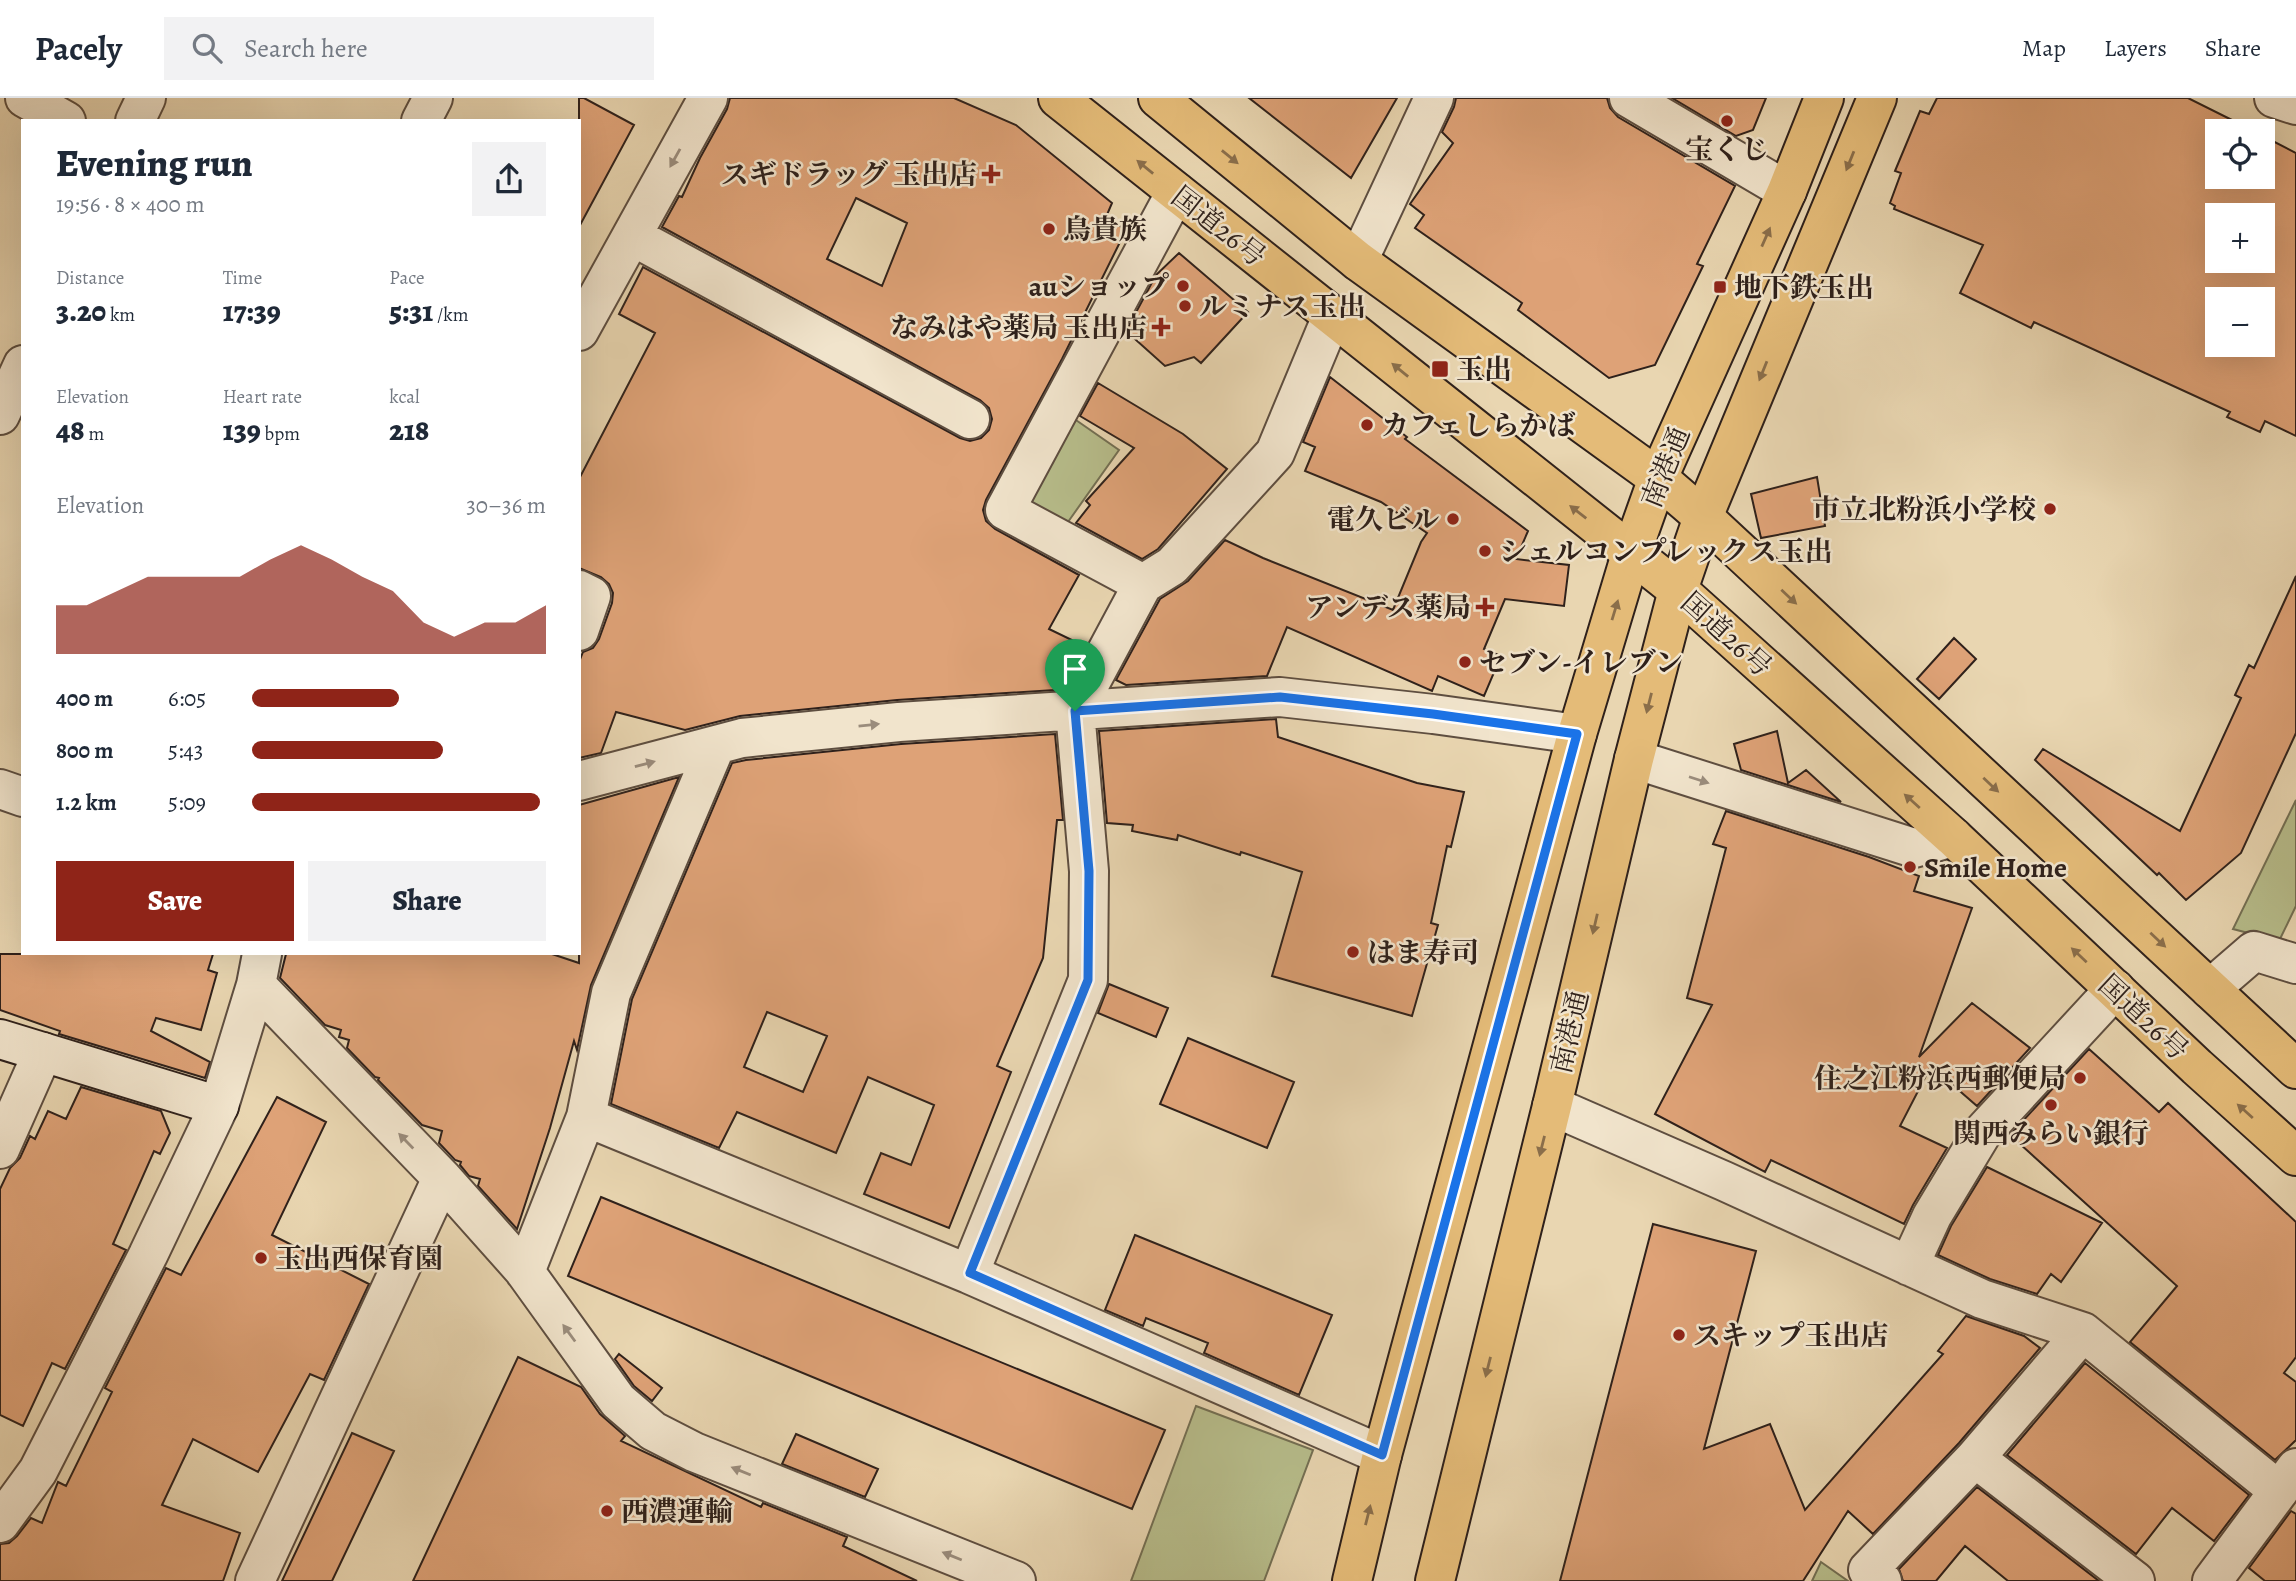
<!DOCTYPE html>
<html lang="en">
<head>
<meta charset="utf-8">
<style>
	:root { --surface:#fff; --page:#f2f2f3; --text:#1f2937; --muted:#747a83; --line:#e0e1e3; --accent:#8f2418 }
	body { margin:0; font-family:Alegreya,"Noto Serif JP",serif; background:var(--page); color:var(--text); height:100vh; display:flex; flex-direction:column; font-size:26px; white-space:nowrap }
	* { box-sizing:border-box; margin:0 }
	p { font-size:23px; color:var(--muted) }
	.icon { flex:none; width:38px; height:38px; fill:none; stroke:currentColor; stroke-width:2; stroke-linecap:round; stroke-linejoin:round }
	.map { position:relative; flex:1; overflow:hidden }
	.drawer { position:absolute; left:21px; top:21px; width:560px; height:836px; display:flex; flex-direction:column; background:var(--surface); border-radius:0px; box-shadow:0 7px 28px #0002 }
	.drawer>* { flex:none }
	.buttons { position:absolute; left:2205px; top:21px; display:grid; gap:14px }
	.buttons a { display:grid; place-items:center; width:70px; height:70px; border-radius:0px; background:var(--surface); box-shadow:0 7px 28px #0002; font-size:35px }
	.pin { position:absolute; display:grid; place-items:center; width:60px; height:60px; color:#fff; margin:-72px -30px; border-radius:50% 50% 50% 0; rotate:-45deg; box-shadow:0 0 7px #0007 }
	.pin .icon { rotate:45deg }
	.round { display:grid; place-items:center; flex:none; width:74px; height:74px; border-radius:0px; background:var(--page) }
	.summary { display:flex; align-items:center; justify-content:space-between; height:119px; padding:0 35px }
	h1 { font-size:38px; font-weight:800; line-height:52px }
	.metrics { display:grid; grid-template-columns:repeat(3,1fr); gap:10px; height:119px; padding:7px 35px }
	.metrics div { display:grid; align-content:center }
	.metrics b { font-size:30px; font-weight:800 }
	.metrics small { font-size:19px; font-weight:400 }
	.metrics p { font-size:19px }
	.chart { height:196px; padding:14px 35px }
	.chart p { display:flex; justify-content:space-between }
	.chart svg { width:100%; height:126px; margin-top:7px; fill:var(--accent); opacity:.7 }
	.cta { display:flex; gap:14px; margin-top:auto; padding:14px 35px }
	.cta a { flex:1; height:80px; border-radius:0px; background:var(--accent); color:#fff; font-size:28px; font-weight:800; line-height:80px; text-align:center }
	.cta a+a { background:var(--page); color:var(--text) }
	ul { padding:0 35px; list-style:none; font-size:23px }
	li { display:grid; grid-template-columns:112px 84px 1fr; align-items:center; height:52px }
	li i { height:18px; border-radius:9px; background:var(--accent) }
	header { display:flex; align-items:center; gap:42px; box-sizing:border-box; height:98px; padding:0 35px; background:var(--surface); border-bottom:2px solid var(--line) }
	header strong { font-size:33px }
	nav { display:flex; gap:38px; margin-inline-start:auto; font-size:24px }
	.search { width:490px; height:63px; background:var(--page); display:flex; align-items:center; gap:18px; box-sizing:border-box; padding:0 24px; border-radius:0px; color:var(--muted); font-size:26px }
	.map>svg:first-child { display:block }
	.green { fill:#b7bd8b; stroke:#736f53; stroke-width:2 }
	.building { fill:#dea277; stroke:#2f211b; stroke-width:2; fill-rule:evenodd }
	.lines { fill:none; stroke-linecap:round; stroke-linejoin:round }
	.street-casing { stroke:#5e4e40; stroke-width:42 }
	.secondary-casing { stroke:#2f211b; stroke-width:42 }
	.primary-casing { stroke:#2f211b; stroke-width:42 }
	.highway-casing { stroke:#2f211b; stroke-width:42 }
	.street { stroke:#f1e4cc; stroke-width:38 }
	.secondary { stroke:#f1e4cc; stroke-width:38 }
	.primary { stroke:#e4bb78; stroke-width:38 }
	.highway { stroke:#e4bb78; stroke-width:38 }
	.oneway { fill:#8a6e4a }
	.oneway2 { fill:#9a8c7c }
	.route-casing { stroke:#fff; stroke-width:14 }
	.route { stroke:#1a73e8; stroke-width:9 }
	.poi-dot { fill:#8f2418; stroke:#f1e4cc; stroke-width:2.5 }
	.labels { text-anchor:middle; stroke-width:5; stroke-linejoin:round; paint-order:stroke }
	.poi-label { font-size:28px; font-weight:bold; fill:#2f211b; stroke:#f1e4cc; text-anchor:start }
	.street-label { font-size:28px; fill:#2f211b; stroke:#f1e4cc }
</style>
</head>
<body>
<header>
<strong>Pacely</strong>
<div class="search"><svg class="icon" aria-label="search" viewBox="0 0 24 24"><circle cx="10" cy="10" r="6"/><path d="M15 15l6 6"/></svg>Search here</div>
<nav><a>Map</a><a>Layers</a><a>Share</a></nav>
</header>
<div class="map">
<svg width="2296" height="1483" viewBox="0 0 2296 1483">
	<rect width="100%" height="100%" fill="#e9d6b1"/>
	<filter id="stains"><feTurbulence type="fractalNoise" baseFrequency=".00286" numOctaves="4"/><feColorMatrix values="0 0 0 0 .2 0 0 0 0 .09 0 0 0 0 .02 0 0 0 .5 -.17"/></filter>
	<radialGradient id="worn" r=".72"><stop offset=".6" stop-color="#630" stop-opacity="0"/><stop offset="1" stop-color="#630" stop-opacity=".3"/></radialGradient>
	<path class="green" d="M1073,320L1119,352L1063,431L1028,410Z
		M2296,702V808L2279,843L2233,831Z
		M1196,1308L1313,1352L1264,1483H1131Z
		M1821,1464L1848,1483H1812Z"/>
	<path class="building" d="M579,0H584L634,27L579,129Z
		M730,0H954L1016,27L1112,105L1106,119L1126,132L1062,261L986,402L983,412L986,423L995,431L1079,477L1049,531L1078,545L1055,592L897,602L740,618L685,632L616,614L601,655L579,660V564L583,554L593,550L599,541L612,505L613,495L609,486L601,479L579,470V381L655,235L619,216L643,169L960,340L970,343L981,340L989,332L992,321L989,310L980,302L662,129L679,98L682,99L700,60L727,11ZM856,100L907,125L882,188L827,161Z
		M1249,0H1397L1351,80Z
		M1456,0H1607L1610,10L1618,19L1735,88L1697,166L1703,168L1655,267L1609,280L1518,212L1522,205L1415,130L1424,117L1410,106L1453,45L1442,34L1454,9Z
		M1672,0H1766L1753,32L1736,38Z
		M1937,0H2188L2254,33H2217V79H2263V38L2296,55V338L2265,323L2260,334L2227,319L2230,314L2034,224L2031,230L1960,195L1983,147L1894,111L1895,108L1890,105L1901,75L1895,73L1920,13L1929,16ZM2217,117H2263V163H2217ZM2217,201H2263V247H2217Z
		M1179,155L1248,214L1201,265L1194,259L1165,268L1126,233L1156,177Z
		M1330,279L1407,339L1405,341L1528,433L1516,461L1569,467L1564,508L1505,501L1484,551L1501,558L1484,598L1438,578L1432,593L1287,529L1267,578L1126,587L1116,582L1160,501L1188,483L1225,442L1263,460L1393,512L1421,444L1427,435L1381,404L1305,373L1315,349L1303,344Z
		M1098,285L1183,336L1227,371L1158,451L1142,461L1076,425L1090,407L1086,403L1134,350L1080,318Z
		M1817,379L1825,428L1761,440L1751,396Z
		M2296,478V635L2241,755L2186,802L2159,775L2157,777L2035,662L2043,651L2180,733L2241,600L2235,597L2249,567L2254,570Z
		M1954,540L1976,561L1939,601L1917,581Z
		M1276,621L1278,639L1417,685L1464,694L1451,749L1447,748L1431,825L1438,827L1412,918L1272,878L1302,774L1241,754L1240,757L1178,737L1177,742L1132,733L1133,727L1107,725L1099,633Z
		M1777,633L1788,685L1806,672L1841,704L1741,672L1734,646Z
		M1055,636L1063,722H1057L1043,860L997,968L1011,974L949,1130L864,1096L881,1055L911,1067L934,1007L868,979L836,1055L737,1014L719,1050L611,1006L632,901L732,665L746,662L901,646ZM767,914L827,938L803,994L744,969Z
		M679,679L591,887L577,952L574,943L550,1030L517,1131L478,1088L480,1081L469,1078L460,1067L461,1064L455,1062L439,1045L442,1033L422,1027L378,982L379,980L375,979L347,950L349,942L339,939L341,932L325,927L280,880L286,856H552L579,865V707Z
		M1726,713L1869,759L1919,778L1914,793L1972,810L1919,959L1972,905L2030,950L1977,1008L1931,968L1900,1028L1947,1050L1913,1107L1904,1126L1771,1062L1765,1074L1655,1016L1712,907L1687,900L1726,750L1713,746Z
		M0,856H213L208,872L217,875L201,932L156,920L151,933L210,964L205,980L59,936L60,933L0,912Z
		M1109,886L1168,910L1156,939L1098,915Z
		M1188,940L1294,984L1267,1050L1160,1006Z
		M2089,951L2159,1014L2168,1005L2296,1124V1259L2284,1275L2296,1284V1342L2275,1362L2130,1244L2177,1188L2010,1037Z
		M81,989L161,1013L170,1035L160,1056L154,1053L113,1146L126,1152L65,1271L52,1265L23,1328L0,1317V1091L10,1070L20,1060L30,1038L35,1041L48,1013L66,1021Z
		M277,999L326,1024L272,1137L369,1186L324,1282L310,1276L258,1374L193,1341L162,1407L240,1435L223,1483H0V1446L9,1445L17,1438L31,1420L42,1425L58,1384L66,1388L112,1294L105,1290L166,1170L181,1177Z
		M1987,1069L2102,1125L2061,1184L2051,1176L2037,1196L1990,1181L1938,1157L1951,1128Z
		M601,1099L1165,1332L1132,1411L568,1178Z
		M1653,1126L1756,1153L1704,1351L1770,1326L1805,1412L1943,1256L1938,1253L1966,1218L2024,1238L2040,1250L1959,1345L1873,1436L1848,1413L1803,1483H1560Z
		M1135,1137L1332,1217L1299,1297L1204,1255L1208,1245L1146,1220L1143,1228L1105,1212Z
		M619,1256L662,1290L652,1303L634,1288L615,1261Z
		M518,1259L581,1289L600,1316L625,1338L621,1343L761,1409L763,1405L847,1439L843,1448L917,1483H413Z
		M2085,1265L2249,1397L2214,1443L2172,1410L2136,1456L2007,1357Z
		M352,1335L394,1353L332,1483H282Z
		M796,1336L878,1371L865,1399L782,1366Z
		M1977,1389L2099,1483H2008L1965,1448L1936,1483H1903L1899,1471Z
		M2291,1413L2296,1416V1483H2265L2249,1470Z"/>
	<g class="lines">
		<defs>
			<path id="street" d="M25,0L66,23
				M1629,0L1787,93
				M2274,0L2296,7
				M135,23L146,0
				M421,23L433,0
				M632,138L970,321
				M1358,163L1434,0
				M579,233L708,0
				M0,317L23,267
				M1143,486L1005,412L1176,94
				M579,492L591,498L579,533
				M1634,661L1914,750L1953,739
				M579,683L742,640L899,624L1280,599L1433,616L1577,636
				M0,691L23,699
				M256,887L442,1080L523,1171L618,1303L653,1333L694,1354L1016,1483
				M2210,891L2254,853L2296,866
				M1552,1008L1724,1083L1982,1201L2083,1234L2279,1393
				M586,1019L969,1176L1382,1357
				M0,1051L43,954
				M1909,1168L1932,1118L1982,1035L2115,891
				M525,1174L586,1019L611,895L716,647
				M969,1176L1088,882L1089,773L1075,613L1143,486L1172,468L1275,355L1332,218
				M2083,1234L1975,1360L2135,1483
				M0,1425L38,1373L148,1157L219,1008L256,887L262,856
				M255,1483L442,1080
				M1882,1483L1868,1472L1975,1360
				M2212,1483L2296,1370"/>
			<path id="secondary" d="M0,941L219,1008"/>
			<path id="primary" d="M1352,1483L1382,1357L1577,636L1631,456L1658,380L1787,93L1824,0
				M1435,1483L1552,1008L1634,661L1678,492L1703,419L1877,0"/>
			<path id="highway" d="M1058,0L1678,492L1953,739L2197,969L2296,1058
				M1158,0L1358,163L1658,380L1703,419L2296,971"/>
		</defs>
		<use href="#street" class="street-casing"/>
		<use href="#secondary" class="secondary-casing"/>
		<use href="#primary" class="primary-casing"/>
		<use href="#highway" class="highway-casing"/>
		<use href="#street" class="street"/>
		<use href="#secondary" class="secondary"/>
		<use href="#primary" class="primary"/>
		<use href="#highway" class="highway"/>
	</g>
	<defs><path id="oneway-solid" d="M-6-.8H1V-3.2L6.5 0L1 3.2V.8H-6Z" transform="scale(1.75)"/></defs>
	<g class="oneway">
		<use href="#oneway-solid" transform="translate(1230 59) rotate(39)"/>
		<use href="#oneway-solid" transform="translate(1850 63) rotate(112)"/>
		<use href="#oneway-solid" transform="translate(1145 69) rotate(-141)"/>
		<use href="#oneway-solid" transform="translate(1766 139) rotate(-66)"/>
		<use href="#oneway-solid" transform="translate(1400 272) rotate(-141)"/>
		<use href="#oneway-solid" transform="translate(1763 273) rotate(112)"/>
		<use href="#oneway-solid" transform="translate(1578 414) rotate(-142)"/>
		<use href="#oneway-solid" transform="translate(1789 499) rotate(43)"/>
		<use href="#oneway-solid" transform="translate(1615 512) rotate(-73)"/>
		<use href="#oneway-solid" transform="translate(1649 605) rotate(104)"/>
		<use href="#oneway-solid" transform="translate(1991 687) rotate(43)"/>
		<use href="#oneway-solid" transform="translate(1912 703) rotate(-138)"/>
		<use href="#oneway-solid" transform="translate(1595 826) rotate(103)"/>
		<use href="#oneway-solid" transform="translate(2158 842) rotate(43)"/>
		<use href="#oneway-solid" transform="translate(2079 857) rotate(-137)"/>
		<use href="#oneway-solid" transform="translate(2245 1013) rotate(-138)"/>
		<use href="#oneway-solid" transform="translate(1542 1048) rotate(104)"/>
		<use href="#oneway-solid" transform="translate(1488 1269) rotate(104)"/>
		<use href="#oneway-solid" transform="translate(1368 1417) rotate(-76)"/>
	</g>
	<g class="oneway2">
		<use href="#oneway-solid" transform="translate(675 60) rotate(119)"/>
		<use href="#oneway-solid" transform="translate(869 627) rotate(-6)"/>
		<use href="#oneway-solid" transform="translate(645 666) rotate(-15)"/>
		<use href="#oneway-solid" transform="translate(1699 682) rotate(18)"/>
		<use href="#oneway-solid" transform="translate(406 1043) rotate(-134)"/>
		<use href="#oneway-solid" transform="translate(569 1235) rotate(-126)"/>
		<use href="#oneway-solid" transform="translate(741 1373) rotate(-158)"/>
		<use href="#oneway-solid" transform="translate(952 1458) rotate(-158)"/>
	</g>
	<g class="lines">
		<defs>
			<path id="route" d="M1280,599L1433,616L1577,636L1382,1357L970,1175L1088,882L1089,773L1075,613Z"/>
		</defs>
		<use href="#route" class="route-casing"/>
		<use href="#route" class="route"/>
	</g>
	<g class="poi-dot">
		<circle cx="1727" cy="23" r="7"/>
		<path d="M987.5 65.5h7v7h7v7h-7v7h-7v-7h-7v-7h7z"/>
		<circle cx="1049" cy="131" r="7"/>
		<circle cx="1183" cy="188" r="7"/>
		<rect x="1713" y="182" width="14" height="14" rx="3.5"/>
		<circle cx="1185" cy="208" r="7"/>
		<path d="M1157.5 218.5h7v7h7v7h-7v7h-7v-7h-7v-7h7z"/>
		<rect x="1431" y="262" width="18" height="18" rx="3.5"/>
		<circle cx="1367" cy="327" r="7"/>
		<circle cx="2050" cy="411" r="7"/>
		<circle cx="1453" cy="421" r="7"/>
		<circle cx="1485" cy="453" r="7"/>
		<path d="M1481.5 498.5h7v7h7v7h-7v7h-7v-7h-7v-7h7z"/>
		<circle cx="1465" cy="564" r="7"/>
		<circle cx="1910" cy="769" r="7"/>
		<circle cx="1353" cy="854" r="7"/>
		<circle cx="2080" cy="980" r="7"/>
		<circle cx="2051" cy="1007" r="7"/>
		<circle cx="261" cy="1160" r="7"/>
		<circle cx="1679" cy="1237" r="7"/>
		<circle cx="607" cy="1413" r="7"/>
	</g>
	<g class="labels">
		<g class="poi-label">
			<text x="1727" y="61" text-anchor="middle">宝くじ</text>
			<text x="977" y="86" text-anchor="end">スギドラッグ 玉出店</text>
			<text x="1063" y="141">鳥貴族</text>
			<text x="1169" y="198" text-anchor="end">auショップ</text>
			<text x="1734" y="199">地下鉄玉出</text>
			<text x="1199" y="218">ルミナス玉出</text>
			<text x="1147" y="239" text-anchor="end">なみはや薬局 玉出店</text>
			<text x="1456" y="281">玉出</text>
			<text x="1381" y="337">カフェしらかば</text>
			<text x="2036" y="421" text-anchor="end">市立北粉浜小学校</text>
			<text x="1439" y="431" text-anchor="end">電久ビル</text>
			<text x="1499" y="463">シェルコンプレックス玉出</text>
			<text x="1471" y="519" text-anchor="end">アンデス薬局</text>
			<text x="1479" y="574">セブン-イレブン</text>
			<text x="1924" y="779">Smile Home</text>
			<text x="1367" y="864">はま寿司</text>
			<text x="2066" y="990" text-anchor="end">住之江粉浜西郵便局</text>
			<text x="2051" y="1045" text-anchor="middle">関西みらい銀行</text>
			<text x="275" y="1170">玉出西保育園</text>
			<text x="1693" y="1247">スキップ玉出店</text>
			<text x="621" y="1423">西濃運輸</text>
		</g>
		<g class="street-label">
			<text transform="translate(1219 128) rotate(38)" y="10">国道26号</text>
			<text transform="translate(1665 369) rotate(-68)" y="10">南港通</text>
			<text transform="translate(1727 536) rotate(42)" y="10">国道26号</text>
			<text transform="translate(2144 919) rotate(43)" y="10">国道26号</text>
			<text transform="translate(1569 934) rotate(-77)" y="10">南港通</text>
		</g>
	</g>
	<rect width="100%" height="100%" filter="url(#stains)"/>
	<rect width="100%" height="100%" fill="url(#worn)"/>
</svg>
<div class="buttons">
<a><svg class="icon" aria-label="locate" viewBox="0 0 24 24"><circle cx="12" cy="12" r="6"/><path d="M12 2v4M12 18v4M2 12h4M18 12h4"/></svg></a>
<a>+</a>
<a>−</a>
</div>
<div class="pin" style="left:1075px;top:613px;background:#1e9e55"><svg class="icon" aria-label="arrive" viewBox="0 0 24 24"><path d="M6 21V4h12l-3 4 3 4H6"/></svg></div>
<section class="drawer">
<div class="summary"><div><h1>Evening run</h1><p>19:56 · 8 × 400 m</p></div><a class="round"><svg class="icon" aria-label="share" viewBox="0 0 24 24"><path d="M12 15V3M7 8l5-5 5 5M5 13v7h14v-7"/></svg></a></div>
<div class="metrics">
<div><p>Distance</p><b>3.20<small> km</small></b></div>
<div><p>Time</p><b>17:39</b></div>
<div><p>Pace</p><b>5:31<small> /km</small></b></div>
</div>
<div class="metrics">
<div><p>Elevation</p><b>48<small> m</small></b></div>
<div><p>Heart rate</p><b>139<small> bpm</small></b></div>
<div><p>kcal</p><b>218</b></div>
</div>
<div class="chart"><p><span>Elevation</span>30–36 m</p>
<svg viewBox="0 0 160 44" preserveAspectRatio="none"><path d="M0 44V27L10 27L20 22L30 17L40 17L50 17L60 17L70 11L80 6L90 11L100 17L110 22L120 33L130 38L140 33L150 33L160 27V44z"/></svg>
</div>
<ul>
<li><b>400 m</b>6:05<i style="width:50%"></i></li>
<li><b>800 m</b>5:43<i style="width:65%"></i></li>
<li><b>1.2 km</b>5:09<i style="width:98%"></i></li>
</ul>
<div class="cta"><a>Save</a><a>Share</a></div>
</section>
</div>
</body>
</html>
